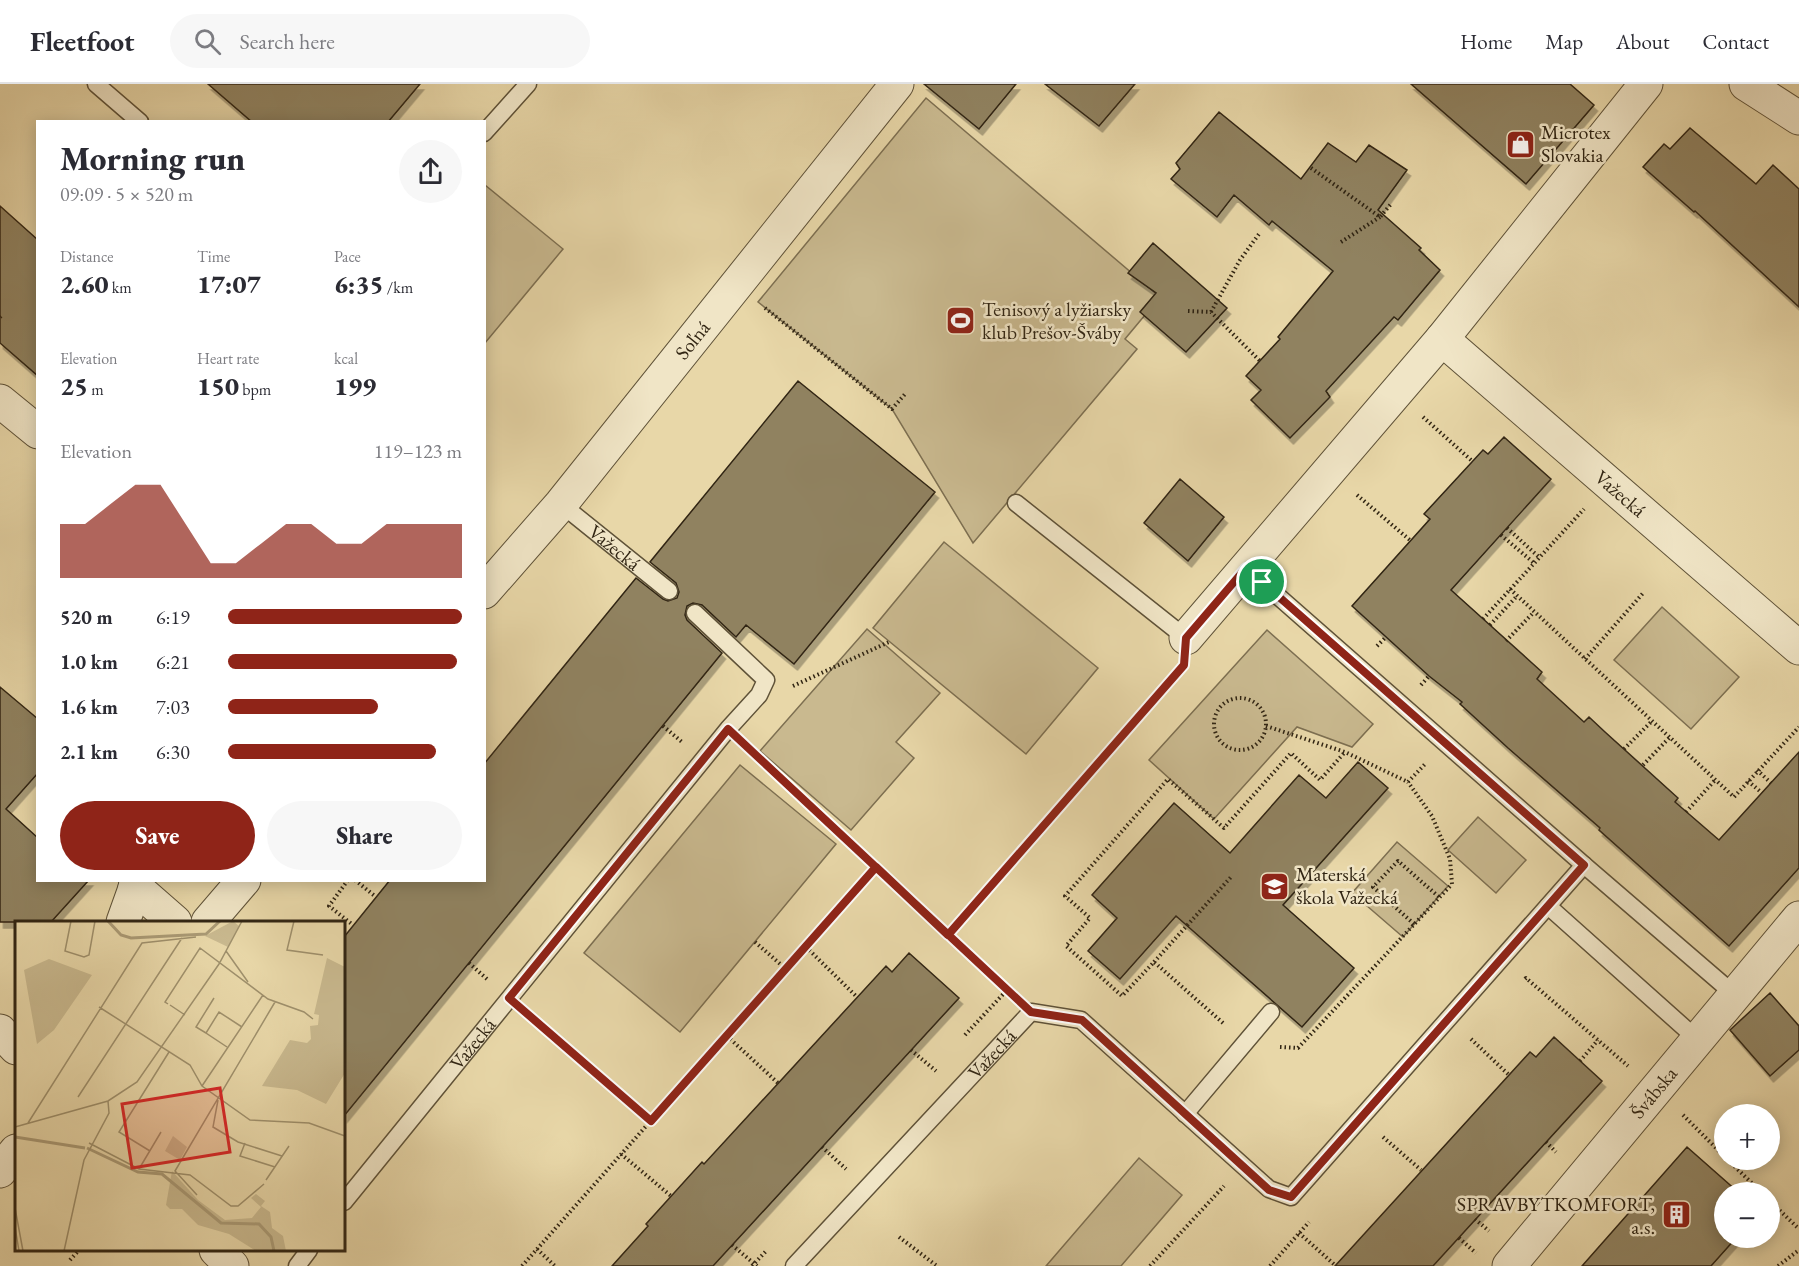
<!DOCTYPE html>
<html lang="en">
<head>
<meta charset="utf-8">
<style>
	:root { --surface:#fff; --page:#f7f7f7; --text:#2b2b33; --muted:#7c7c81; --line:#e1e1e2; --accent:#8f2418 }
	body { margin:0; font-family:"EB Garamond",serif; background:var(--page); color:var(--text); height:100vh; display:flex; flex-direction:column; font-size:22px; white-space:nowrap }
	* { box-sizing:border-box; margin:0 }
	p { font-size:20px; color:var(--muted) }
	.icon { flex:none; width:33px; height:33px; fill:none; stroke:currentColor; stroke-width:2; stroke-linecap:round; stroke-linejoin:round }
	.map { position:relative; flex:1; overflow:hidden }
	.drawer { position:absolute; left:36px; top:36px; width:450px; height:762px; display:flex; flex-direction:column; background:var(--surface); border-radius:0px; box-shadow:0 3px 15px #0003 }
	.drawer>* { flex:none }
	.fabs { position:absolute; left:1714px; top:1020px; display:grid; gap:12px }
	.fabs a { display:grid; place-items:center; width:66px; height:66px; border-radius:50%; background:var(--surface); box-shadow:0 3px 15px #0003; font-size:30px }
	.pin { position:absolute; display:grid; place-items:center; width:51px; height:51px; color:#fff; margin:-26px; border:3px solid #fff; border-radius:50%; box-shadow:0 2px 6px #0007 }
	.round { display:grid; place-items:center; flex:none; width:63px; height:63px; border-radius:32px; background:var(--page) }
	.head { display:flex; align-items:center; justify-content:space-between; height:102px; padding:0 24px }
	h1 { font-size:33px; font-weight:800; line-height:45px }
	.stats { display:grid; grid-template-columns:repeat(3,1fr); gap:9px; height:102px; padding:6px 24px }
	.stats div { display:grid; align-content:center }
	.stats b { font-size:26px; font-weight:800 }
	.stats small { font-size:16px; font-weight:400 }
	.stats p { font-size:16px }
	.chart { height:168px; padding:12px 24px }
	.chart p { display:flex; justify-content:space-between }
	.chart svg { width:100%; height:108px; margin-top:6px; fill:var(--accent); opacity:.7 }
	.action { display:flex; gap:12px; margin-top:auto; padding:12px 24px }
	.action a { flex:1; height:69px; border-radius:36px; background:var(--accent); color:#fff; font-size:24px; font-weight:800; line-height:69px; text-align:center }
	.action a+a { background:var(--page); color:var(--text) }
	ul { padding:0 24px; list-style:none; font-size:20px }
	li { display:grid; grid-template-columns:96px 72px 1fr; align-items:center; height:45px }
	li i { height:15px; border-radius:8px; background:var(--accent) }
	header { display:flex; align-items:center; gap:36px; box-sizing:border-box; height:84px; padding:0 30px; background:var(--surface); border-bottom:2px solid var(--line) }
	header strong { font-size:28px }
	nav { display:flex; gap:33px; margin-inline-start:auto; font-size:21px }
	.search { width:420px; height:54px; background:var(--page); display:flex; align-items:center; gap:15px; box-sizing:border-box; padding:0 21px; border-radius:33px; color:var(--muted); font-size:22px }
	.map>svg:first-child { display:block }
	.green { fill:#c9b98f; stroke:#7d6f51; stroke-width:1.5 }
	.building { fill:#908260; stroke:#312513; stroke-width:1.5; filter:url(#shadow) }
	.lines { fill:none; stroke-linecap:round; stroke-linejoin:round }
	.lane-casing { stroke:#5f5238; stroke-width:19 }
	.street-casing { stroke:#5f5238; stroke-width:35 }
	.path { stroke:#312513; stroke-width:4; stroke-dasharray:1.5 3; stroke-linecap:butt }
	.lane { stroke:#f0e5c6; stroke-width:16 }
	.street { stroke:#f0e5c6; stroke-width:33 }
	.route-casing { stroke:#fff; stroke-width:12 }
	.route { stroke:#8f2418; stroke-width:8 }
	.labels { text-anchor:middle; stroke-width:5; stroke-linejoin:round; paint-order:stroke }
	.poi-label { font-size:20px; fill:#312513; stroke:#f0e5c6; text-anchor:start }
	.street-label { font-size:20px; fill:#312513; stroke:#f0e5c6 }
	.inset-river { fill:none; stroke:#aa9a75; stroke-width:3 }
	.inset-road { fill:none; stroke:#9f906c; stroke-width:1.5 }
	.view { fill:#d62828; fill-opacity:0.15; stroke:#d62828; stroke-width:3 }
	.inset-edge { fill:none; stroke:#312513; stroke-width:3 }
</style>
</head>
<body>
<header>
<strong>Fleetfoot</strong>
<div class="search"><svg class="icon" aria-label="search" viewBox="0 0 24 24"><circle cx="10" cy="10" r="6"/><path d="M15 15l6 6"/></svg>Search here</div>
<nav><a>Home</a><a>Map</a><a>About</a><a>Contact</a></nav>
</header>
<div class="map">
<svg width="1799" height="1182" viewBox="0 0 1799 1182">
	<defs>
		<filter id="shadow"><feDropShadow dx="3.5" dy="6" stdDeviation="0" flood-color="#0004"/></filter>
	</defs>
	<rect width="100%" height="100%" fill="#e8d7a8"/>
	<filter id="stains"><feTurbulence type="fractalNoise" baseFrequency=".00333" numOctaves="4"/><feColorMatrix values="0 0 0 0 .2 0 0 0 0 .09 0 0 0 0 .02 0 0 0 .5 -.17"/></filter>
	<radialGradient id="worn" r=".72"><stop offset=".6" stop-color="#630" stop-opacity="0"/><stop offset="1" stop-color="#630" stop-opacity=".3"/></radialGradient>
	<path class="green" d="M926,14L1160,213L1125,255L1137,265L973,459L892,325L758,218Z
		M485,101L563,165L485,259L484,102Z
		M944,458L1098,584L1026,670L873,544Z
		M1662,523L1739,593L1691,645L1614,576Z
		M867,545L940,609L896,658L914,674L851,746L760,667Z
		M1267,546L1373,640L1352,663L1297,643L1214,735L1149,676Z
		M740,681L836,760L680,948L584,869Z
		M1478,733L1526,776L1496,809L1448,766Z
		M1397,758L1448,802L1403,853L1352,809Z
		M1139,1074L1182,1111L1121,1182H1046Z"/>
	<path class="building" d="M208,0H420L388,38H252Z
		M924,0H1016L979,45Z
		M1045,0H1135L1099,42Z
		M1411,0H1570L1594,21L1526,100Z
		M1219,28L1301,95L1328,59L1356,78L1369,61L1407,86L1378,126L1421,164L1419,166L1440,186L1398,236L1394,233L1326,307L1330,313L1290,354L1251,316L1261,306L1246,292L1280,255L1278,253L1333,187L1272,137L1269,141L1234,111L1217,133L1171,95L1180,85L1176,79Z
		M1690,44L1756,100L1773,81L1799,105V223L1695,127L1694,128L1643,83L1664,60L1670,65Z
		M0,122L38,156V292L0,259Z
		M1153,159L1227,224L1186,268L1140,228L1156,209L1128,189Z
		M798,297L935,408L794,580L746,541L736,553L702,521L693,519L687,522L685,531L687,536L722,569L344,1032V853L390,796H484V680L636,494L663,515L668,517L677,514L679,508L676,499L650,478Z
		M1504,353L1551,395L1451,506L1542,588L1537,595L1584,638L1589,633L1605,648L1678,714L1675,718L1719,756L1799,668V784L1729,862L1599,746L1600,744L1508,664L1460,620L1462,618L1429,592L1352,522L1430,435L1424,430L1483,366L1488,370Z
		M1180,395L1224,433L1188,477L1144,439Z
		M0,603L38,635V689L6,725L38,754V796H89L51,838H0Z
		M1358,678L1388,704L1283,821L1354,884L1302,943L1176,832L1120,895L1088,867L1117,834L1092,811L1174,719L1230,769L1299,691L1326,714Z
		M909,869L959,914L713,1182H612L648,1142L646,1140L702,1078L704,1080L886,882L892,888Z
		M1770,909L1799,942V966L1770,992L1730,946Z
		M1554,953L1602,997L1433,1182H1335L1530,968L1536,973Z
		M1687,1063L1738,1108H1725V1154H1736L1711,1182H1582Z"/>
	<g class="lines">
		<defs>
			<g id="lane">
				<path d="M96,0L140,38"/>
				<path d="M484,49L528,0"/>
				<path d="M1016,419L1186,554"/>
				<path id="s1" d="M561,420L669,507"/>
				<path d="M1246,484L1584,781"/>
				<path d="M1548,822L1698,956"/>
				<path d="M1185,1030L1271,928"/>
				<path id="s2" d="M344,1118L728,645L759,611L766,596L695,529"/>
				<path d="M297,1182L309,1166"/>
				<path id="s3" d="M794,1182L1031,928L1081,936L1269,1105L1291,1113L1584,781L1735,911"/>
			</g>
			<g id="street">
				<path d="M1746,0L1799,34"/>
				<path id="s4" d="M1442,255L1799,564"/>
				<path d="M0,317L38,348"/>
				<path id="s5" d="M484,508L561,420L897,0"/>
				<path d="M1186,554L1442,255L1646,0"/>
				<path d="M135,803L175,838"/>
				<path d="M123,838L138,796"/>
				<path d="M208,838L244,796"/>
				<path d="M0,947L16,964"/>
				<path d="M0,1087L16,1067"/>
				<path d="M216,1166L232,1182"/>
				<path id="s6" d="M1509,1182L1799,834"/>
			</g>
		</defs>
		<use href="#lane" class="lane-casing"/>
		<use href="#street" class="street-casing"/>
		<path class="path" d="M1311,84L1380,133L1391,120
			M1341,158L1380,133
			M765,224L892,325L905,310
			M1188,227L1211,228L1260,277
			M1211,228L1240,176L1259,150
			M0,233L1,232
			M1423,333L1472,377
			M1357,411L1411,457
			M1507,444L1540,474
			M1501,451L1534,479
			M1510,505L1734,713L1799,643
			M1483,535L1584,425
			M1490,541L1517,512
			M1506,557L1534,528
			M1377,562L1386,553
			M1585,575L1644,508
			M1421,601L1429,592
			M793,602L889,558
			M1214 640a26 26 0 1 1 52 0a26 26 0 1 1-52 0Z
			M663,642L682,658
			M1266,642L1345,668L1408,698L1426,679
			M749,665L1011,909
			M1624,665L1652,637
			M1643,681L1670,653
			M1757,686L1771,699
			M1748,697L1762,709
			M1686,728L1716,695
			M348,796L329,822L353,841
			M355,796L376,813
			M1414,840L1373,803L1398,777L1439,813
			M948,851L1177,589
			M755,858L786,885
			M806,863L857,913
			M1154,878L1231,793
			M469,879L487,895
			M1525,895L1526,894L1628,982
			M531,933L651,1037
			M1223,939L1154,878L1122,912L1066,862L1090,834L1065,812L1168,695L1224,744L1291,669L1320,696L1345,668
			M965,951L1007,906
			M727,952L778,999
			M1471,955L1509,991
			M1280,963L1298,964L1452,800L1450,775L1432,732L1408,698
			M911,966L936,987
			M1580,977L1598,956
			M1683,1031L1725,1073
			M1383,1053L1421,1086
			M1546,1058L1556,1068
			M822,1063L846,1085
			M621,1070L671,1112
			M1728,1076L1761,1108
			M1770,1117L1799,1145
			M1475,1135L1489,1147
			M1299,1149L1335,1181
			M899,1153L937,1182
			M1459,1154L1476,1169
			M732,1161L757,1182
			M537,1165L555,1182
			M70,1176L79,1166
			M522,1182L876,783
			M752,1182L767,1166
			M1150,1182L1224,1102
			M1270,1182L1309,1138
			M1778,1182L1799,1166"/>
		<use href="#lane" class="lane"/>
		<use href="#street" class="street"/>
	</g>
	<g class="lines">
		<defs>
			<path id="route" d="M1262,498L1246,484L1186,554L1184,581L948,851L876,783L651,1037L509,914L728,645L1031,928L1082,936L1269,1106L1291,1113L1584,781L1262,498"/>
		</defs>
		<use href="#route" class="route-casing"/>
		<use href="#route" class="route"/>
	</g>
	<defs>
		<symbol id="shop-square" viewBox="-11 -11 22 22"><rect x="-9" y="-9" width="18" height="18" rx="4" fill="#8f2418" stroke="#f0e5c6"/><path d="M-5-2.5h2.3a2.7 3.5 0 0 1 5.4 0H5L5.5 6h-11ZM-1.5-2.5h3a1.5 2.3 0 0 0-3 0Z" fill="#fff"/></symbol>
		<symbol id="stadium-square" viewBox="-11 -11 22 22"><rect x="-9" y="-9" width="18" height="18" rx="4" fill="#8f2418" stroke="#f0e5c6"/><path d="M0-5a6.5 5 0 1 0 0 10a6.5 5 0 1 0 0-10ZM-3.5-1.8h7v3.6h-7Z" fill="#fff"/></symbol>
		<symbol id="school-square" viewBox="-11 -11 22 22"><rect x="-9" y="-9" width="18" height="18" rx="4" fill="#8f2418" stroke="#f0e5c6"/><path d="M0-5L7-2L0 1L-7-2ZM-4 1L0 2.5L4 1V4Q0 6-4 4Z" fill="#fff"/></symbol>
		<symbol id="building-square" viewBox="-11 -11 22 22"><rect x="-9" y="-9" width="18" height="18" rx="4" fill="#8f2418" stroke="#f0e5c6"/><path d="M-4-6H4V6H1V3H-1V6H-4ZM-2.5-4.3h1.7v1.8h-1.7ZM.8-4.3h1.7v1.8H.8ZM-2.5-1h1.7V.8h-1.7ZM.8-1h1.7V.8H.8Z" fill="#fff"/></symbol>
	</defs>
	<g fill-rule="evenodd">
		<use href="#shop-square" x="1504" y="44" width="33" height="33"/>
		<use href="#stadium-square" x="944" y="220" width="33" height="33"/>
		<use href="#school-square" x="1258" y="786" width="33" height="33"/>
		<use href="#building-square" x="1660" y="1114" width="33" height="33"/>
	</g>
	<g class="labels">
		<g class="poi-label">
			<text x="1541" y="55">Microtex<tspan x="1541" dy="23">Slovakia</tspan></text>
			<text x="982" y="232">Tenisový a lyžiarsky<tspan x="982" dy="23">klub Prešov-Šváby</tspan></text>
			<text x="1296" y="797">Materská<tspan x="1296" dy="23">škola Važecká</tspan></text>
			<text x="1655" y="1127" text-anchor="end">SPRAVBYTKOMFORT,<tspan x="1655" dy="23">a.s.</tspan></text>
		</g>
		<g class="street-label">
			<text dy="7" stroke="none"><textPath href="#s5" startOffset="327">Soľná</textPath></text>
			<text dy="7" stroke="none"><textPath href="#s4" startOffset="236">Važecká</textPath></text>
			<text dy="7" stroke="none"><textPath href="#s1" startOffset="69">Važecká</textPath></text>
			<text dy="7" stroke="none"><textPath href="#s2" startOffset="204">Važecká</textPath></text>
			<text dy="7" stroke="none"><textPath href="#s3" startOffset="290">Važecká</textPath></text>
			<text dy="7" stroke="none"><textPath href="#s6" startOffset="226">Švábska</textPath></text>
		</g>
	</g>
	<g transform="translate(15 837)">
		<rect width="330" height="330" fill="#e8d7a8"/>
		<path d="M218,0L224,5L213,26L190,15ZM312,37L330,46V152L311,183L282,169L247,165L275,119L292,122L296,118L295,105L303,104L304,94L299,93ZM34,38L77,54L39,109L22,123L9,49ZM158,215L172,226L165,239L150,230ZM157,250L183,279L210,299L237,297L246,286L236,277L241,273L250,280L246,285L255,291L257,307L268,315L271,330H241L214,313L183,304L167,288H155L151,284Z" fill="#c9b98f"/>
		<path class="inset-river" d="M93,0L106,14L116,17L191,13L205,0M0,216L70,227M72,227L123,251L147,253L206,302L244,303L256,316L259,330"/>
		<path class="inset-road" d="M56,0L50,30L69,36L74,34L80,0M279,0L272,29L308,34M211,30L233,61M153,83L150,81L185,27L253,78L289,91L298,98M155,84L170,94M84,86L175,144L187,165L235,199L294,202L330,215M191,112L181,106L199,77M212,126L191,112L204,91L227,106M187,165L248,74M63,176L167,17M203,179L198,206L223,221L267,235M13,202L127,22L181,16M0,206L93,180L122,161L204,43L227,0M74,222L124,248L175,254L216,285H223L249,263M230,222L225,235L260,246M135,230L104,211L154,131M124,248L146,211M251,259L274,225M182,274L160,250L260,81M0,287L8,330M0,306L4,330M49,330L69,239L94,192L93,180"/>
		<path class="view" d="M205,167L215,231L117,247L107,183Z"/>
		<rect width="330" height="330" class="inset-edge"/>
	</g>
	<rect width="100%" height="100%" filter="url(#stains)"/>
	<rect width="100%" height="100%" fill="url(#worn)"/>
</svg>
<div class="fabs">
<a>+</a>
<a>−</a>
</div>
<div class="pin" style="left:1262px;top:498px;background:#1e9e55"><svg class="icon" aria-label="arrive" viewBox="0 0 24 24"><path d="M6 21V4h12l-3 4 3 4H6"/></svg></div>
<section class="drawer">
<div class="head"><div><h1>Morning run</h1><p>09:09 · 5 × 520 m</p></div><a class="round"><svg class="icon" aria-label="share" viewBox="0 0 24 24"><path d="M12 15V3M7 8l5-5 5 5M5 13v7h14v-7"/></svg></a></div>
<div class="stats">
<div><p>Distance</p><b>2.60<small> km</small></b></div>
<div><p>Time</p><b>17:07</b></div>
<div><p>Pace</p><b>6:35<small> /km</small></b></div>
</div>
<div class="stats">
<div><p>Elevation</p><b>25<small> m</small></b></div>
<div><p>Heart rate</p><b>150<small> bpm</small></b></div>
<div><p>kcal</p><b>199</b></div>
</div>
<div class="chart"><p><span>Elevation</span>119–123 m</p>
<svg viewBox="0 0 160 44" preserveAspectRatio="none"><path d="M0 44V22L10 22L20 14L30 6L40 6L50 22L60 38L70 38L80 30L90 22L100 22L110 30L120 30L130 22L140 22L150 22L160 22V44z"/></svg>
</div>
<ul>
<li><b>520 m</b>6:19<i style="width:100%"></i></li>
<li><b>1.0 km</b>6:21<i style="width:98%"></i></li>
<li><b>1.6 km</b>7:03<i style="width:64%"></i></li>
<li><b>2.1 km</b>6:30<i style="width:89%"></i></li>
</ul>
<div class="action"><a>Save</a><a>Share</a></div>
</section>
</div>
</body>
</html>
